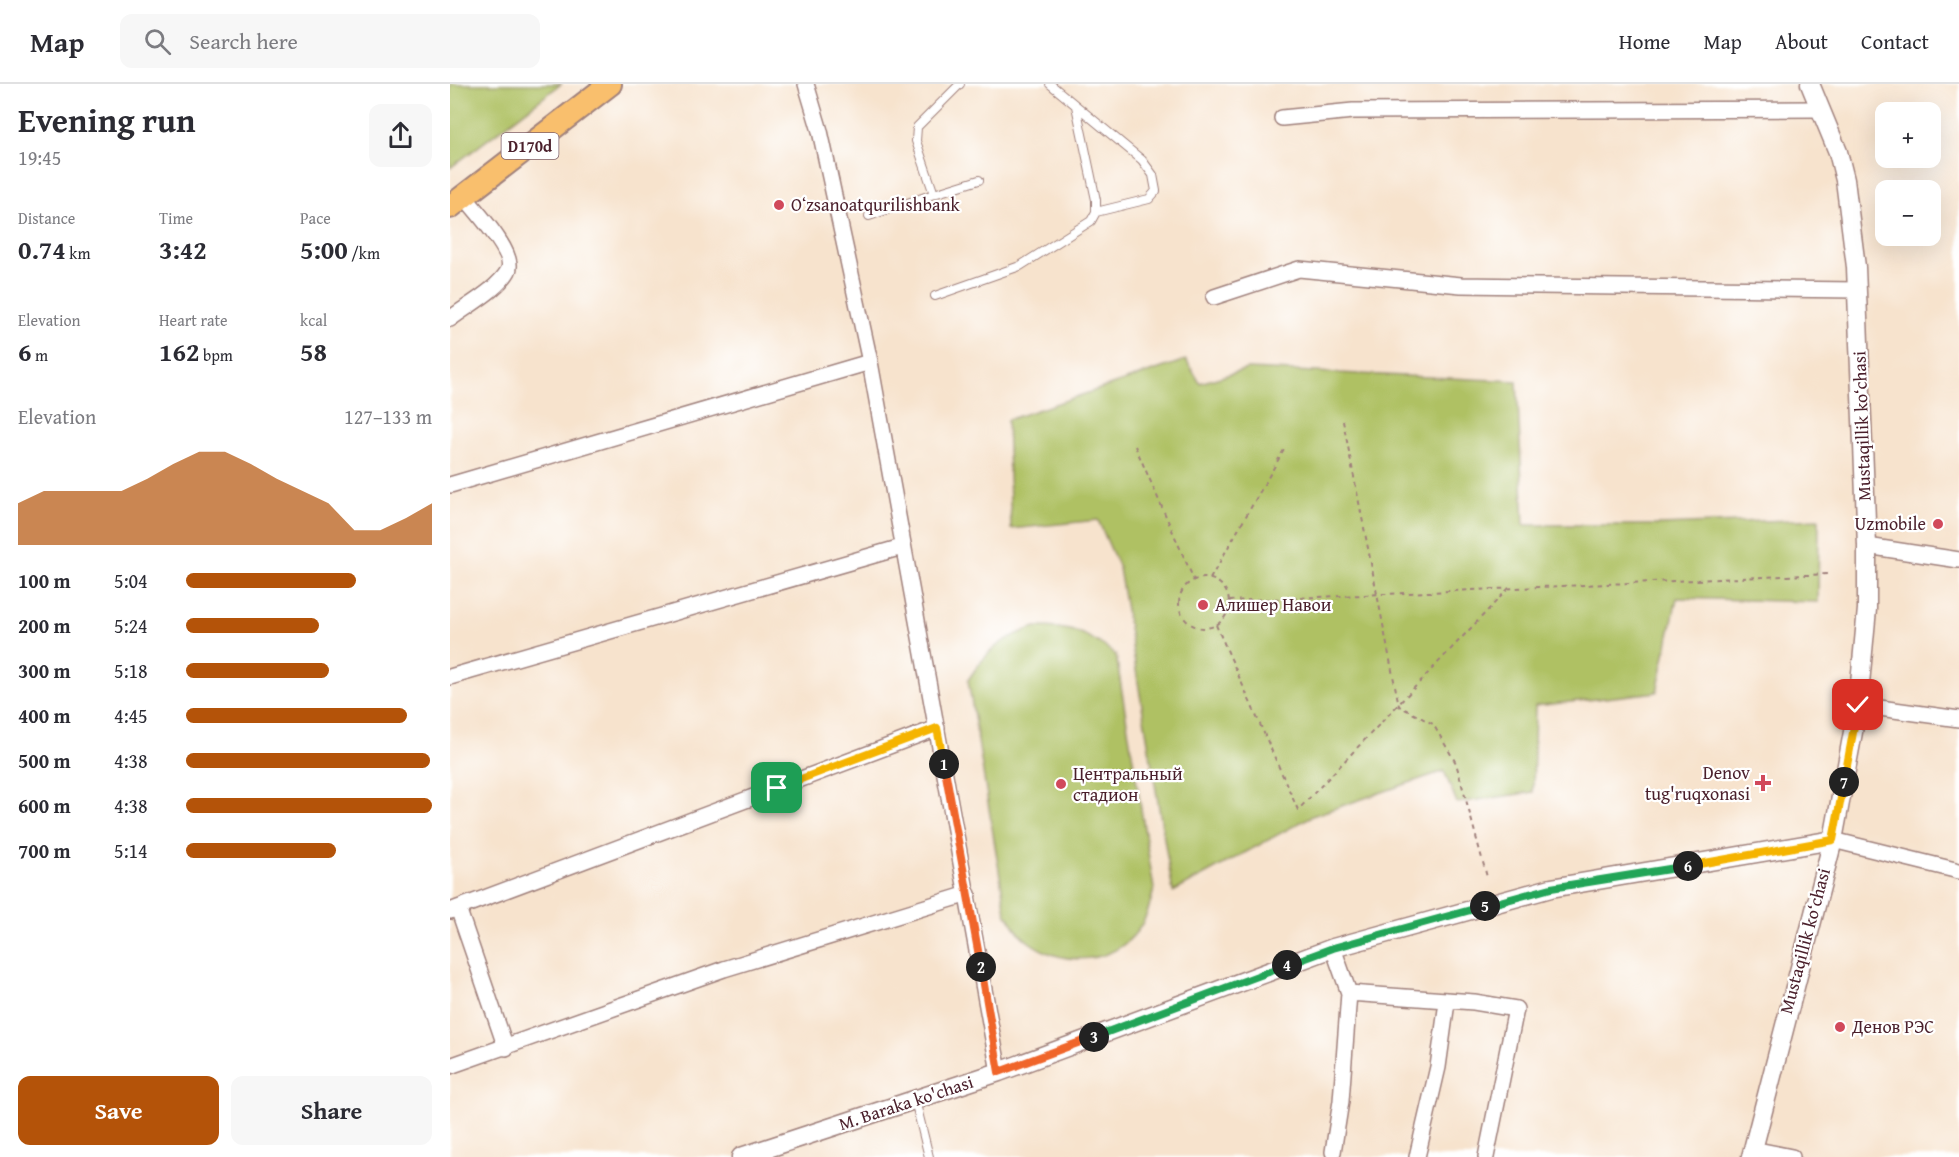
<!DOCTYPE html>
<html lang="en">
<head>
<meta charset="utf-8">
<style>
	:root { --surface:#fff; --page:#f7f7f7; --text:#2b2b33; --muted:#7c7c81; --line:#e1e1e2; --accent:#b45309 }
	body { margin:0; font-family:"Gentium Book Plus",serif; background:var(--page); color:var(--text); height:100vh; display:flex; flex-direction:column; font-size:22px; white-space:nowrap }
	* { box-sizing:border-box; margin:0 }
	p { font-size:20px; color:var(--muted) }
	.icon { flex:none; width:33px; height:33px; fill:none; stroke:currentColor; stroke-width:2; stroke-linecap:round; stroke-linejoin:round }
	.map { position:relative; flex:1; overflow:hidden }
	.panel { display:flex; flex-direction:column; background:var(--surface); width:450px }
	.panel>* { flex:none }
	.fabs { position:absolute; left:1425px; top:18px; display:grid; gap:12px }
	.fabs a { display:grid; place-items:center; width:66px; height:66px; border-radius:12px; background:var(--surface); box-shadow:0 6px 24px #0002; font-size:30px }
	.pin { position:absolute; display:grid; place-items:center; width:51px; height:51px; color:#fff; margin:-26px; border-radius:12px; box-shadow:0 3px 9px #0006 }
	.km { position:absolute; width:30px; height:30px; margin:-15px; border-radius:50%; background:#222; color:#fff; font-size:16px; line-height:30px; text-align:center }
	.round { display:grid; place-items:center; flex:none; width:63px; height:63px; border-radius:12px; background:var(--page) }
	.summary { display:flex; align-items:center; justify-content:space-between; height:102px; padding:0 18px }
	h1 { font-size:33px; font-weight:600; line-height:45px }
	.metrics { display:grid; grid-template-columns:repeat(3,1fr); gap:9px; height:102px; padding:6px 18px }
	.metrics div { display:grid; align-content:center }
	.metrics b { font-size:26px; font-weight:600 }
	.metrics small { font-size:16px; font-weight:400 }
	.metrics p { font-size:16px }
	.chart { height:168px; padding:12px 18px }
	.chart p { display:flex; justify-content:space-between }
	.chart svg { width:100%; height:108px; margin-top:6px; fill:var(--accent); opacity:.7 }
	.cta { display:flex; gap:12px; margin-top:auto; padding:12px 18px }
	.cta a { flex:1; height:69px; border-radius:12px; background:var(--accent); color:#fff; font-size:24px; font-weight:600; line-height:69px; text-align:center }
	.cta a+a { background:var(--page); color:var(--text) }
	ul { padding:0 18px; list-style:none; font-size:20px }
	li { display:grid; grid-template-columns:96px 72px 1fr; align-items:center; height:45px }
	li i { height:15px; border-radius:8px; background:var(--accent) }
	header { display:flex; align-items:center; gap:36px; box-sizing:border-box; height:84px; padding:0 30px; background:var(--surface); border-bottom:2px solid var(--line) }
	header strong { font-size:28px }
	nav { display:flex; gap:33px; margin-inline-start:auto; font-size:21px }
	.search { width:420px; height:54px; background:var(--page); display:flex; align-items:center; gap:15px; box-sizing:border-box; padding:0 21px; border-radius:12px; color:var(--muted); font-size:22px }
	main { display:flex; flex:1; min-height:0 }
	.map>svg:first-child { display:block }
	.green { fill:#afc164; stroke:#7c7048; stroke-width:1.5 }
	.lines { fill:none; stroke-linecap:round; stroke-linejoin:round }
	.service-casing { stroke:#a0817c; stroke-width:10 }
	.minor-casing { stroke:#a0817c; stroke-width:18 }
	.tertiary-casing { stroke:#a0817c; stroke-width:21 }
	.primary-casing { stroke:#a0817c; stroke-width:26 }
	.path { stroke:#a0817c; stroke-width:2; stroke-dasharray:4.5 4.5; stroke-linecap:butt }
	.service { stroke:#fff; stroke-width:8 }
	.minor { stroke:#fff; stroke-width:15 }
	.tertiary { stroke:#fff; stroke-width:18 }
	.primary { stroke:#f9bf6d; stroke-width:22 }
	.split-1-casing { stroke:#fff; stroke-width:12 }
	.split-2-casing { stroke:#fff; stroke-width:12 }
	.split-3-casing { stroke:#fff; stroke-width:12 }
	.split-4-casing { stroke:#fff; stroke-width:12 }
	.split-5-casing { stroke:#fff; stroke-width:12 }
	.split-6-casing { stroke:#fff; stroke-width:12 }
	.split-7-casing { stroke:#fff; stroke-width:12 }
	.split-8-casing { stroke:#fff; stroke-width:12 }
	.split-1 { stroke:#f5b400; stroke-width:8 }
	.split-2 { stroke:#f0652b; stroke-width:8 }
	.split-3 { stroke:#f0652b; stroke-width:8 }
	.split-4 { stroke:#22a559; stroke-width:8 }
	.split-5 { stroke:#22a559; stroke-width:8 }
	.split-6 { stroke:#22a559; stroke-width:8 }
	.split-7 { stroke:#f5b400; stroke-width:8 }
	.split-8 { stroke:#f5b400; stroke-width:8 }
	.poi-dot { fill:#d1495b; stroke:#fff; stroke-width:2 }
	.labels { text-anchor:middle; stroke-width:4.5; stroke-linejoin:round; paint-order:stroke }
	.shield { fill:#fff; stroke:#80626b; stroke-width:1.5 }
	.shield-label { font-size:16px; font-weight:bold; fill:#4a1f2b }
	.poi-label { font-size:18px; fill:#4a1f2b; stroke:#fff; text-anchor:start }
	.street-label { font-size:18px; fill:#4a1f2b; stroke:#fff }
</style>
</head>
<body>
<header>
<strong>Map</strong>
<div class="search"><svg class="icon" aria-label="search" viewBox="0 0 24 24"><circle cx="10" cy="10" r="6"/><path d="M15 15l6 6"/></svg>Search here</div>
<nav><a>Home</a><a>Map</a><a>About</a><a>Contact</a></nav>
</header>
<main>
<section class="panel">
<div class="summary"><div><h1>Evening run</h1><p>19:45</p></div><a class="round"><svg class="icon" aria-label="share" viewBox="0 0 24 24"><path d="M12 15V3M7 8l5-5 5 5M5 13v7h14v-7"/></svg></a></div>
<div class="metrics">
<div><p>Distance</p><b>0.74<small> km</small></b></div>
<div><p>Time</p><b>3:42</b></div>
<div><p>Pace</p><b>5:00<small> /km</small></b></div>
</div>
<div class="metrics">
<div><p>Elevation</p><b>6<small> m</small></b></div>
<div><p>Heart rate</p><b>162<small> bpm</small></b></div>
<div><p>kcal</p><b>58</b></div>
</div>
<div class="chart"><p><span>Elevation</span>127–133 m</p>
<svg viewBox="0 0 160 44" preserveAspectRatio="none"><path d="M0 44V27L10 22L20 22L30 22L40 22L50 17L60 11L70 6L80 6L90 11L100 17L110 22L120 27L130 38L140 38L150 33L160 27V44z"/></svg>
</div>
<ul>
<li><b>100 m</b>5:04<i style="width:69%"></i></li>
<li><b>200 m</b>5:24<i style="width:54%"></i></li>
<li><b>300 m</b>5:18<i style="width:58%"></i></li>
<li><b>400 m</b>4:45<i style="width:90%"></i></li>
<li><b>500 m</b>4:38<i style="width:99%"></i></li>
<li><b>600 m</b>4:38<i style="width:100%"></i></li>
<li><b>700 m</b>5:14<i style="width:61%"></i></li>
</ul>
<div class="cta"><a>Save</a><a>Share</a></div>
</section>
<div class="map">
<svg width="1509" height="1073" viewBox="0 0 1509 1073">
	<rect width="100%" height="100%" fill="#fff"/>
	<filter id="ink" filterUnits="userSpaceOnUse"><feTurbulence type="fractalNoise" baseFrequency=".0167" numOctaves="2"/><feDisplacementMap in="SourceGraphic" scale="12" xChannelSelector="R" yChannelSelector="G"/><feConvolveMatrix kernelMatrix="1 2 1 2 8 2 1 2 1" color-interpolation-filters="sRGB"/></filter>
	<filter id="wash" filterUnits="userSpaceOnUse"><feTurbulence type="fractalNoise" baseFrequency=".008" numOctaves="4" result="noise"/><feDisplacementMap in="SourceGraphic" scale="24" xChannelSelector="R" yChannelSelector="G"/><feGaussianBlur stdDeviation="1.35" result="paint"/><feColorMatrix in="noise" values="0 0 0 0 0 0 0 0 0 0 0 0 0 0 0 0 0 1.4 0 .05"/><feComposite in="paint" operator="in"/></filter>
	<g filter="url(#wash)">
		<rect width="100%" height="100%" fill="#f7e3cd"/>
		<path class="green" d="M0,0H111L0,84Z
			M736,276L750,299L797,285L1067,297L1074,441H1211L1369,435L1368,518L1227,514L1207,608L1085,622L1083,708L1007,719L994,687L862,732L723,808L669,484L648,436L561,445L557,336Z
			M585,543C622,543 637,548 666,571L704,805C700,821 696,838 684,851C654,884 603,881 572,852C566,846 561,836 556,829L518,596C538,565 551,555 585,543Z"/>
	</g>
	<g filter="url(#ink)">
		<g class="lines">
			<defs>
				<path id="service" d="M600,0L692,76L703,91L706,107L699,115L646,128
					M484,110L529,96
					M419,132L484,110L466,57L467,43L510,0
					M485,212L570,182L641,137L646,128V116L626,22
					M465,1016L479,1073"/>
				<path id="minor" d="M356,0L370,47L420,278L549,988
					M832,34L903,27L1370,25
					M764,213L849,185L1011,201L1407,206
					M0,235C18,221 47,206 58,187C67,171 25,126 14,112
					M0,401L420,278
					M1417,462L1509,476
					M0,593L452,463
					M1408,621L1509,635
					M1383,756L1509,787
					M8,824L56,964
					M0,827L487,644
					M899,909L1024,918L1066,925L1036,1073
					M0,982L274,885L518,810
					M1302,1065L1342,1073
					M883,1068L891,1017L899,909L883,864
					M967,1073L988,983L997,918"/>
				<path id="tertiary" d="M291,1073L549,988L883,864L1101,804L1383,756
					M1301,1073L1383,756L1408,621L1417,525V462L1406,183L1395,96L1388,68L1360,0"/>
				<path id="primary" d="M0,123L160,0"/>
			</defs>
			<use href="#service" class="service-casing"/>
			<use href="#minor" class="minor-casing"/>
			<use href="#tertiary" class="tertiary-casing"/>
			<use href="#primary" class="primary-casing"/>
			<path class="path" d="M893,337L949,622L983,640L1006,679L1037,793
				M685,362L744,496
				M729 519a25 25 0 1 1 50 0a25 25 0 1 1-50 0Z
				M760,495L835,364
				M779,517L1379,490
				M766,541L848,726L1059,504"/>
			<use href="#service" class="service"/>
			<use href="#minor" class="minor"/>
			<use href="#tertiary" class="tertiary"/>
			<use href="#primary" class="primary"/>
		</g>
	</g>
	<g class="lines" filter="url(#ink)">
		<defs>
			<path id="split-1" d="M327,704L487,644L494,680"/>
			<path id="split-2" d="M494,680L531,883"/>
			<path id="split-3" d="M531,883L549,988L644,953"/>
			<path id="split-4" d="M644,953L837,881"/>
			<path id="split-5" d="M837,881L883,864L1035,822"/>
			<path id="split-6" d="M1035,822L1101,804L1238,782"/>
			<path id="split-7" d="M1238,782L1383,756L1394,698"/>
			<path id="split-8" d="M1394,698L1408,621"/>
		</defs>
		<use href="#split-1" class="split-1-casing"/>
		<use href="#split-2" class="split-2-casing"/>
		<use href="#split-3" class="split-3-casing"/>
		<use href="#split-4" class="split-4-casing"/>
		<use href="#split-5" class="split-5-casing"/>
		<use href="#split-6" class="split-6-casing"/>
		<use href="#split-7" class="split-7-casing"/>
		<use href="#split-8" class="split-8-casing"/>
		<use href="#split-1" class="split-1"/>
		<use href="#split-2" class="split-2"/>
		<use href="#split-3" class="split-3"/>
		<use href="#split-4" class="split-4"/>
		<use href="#split-5" class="split-5"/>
		<use href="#split-6" class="split-6"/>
		<use href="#split-7" class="split-7"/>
		<use href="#split-8" class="split-8"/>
	</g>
	<g class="poi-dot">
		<circle cx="329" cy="121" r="6"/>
		<circle cx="1488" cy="440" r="6"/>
		<circle cx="753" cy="521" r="6"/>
		<path d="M1310 690h6v6h6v6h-6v6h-6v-6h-6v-6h6z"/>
		<circle cx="611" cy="700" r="6"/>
		<circle cx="1390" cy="943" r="6"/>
	</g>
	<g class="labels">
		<rect class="shield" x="51.5" y="49" width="57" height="26" rx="4.5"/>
		<g class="shield-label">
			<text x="80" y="68">D170d</text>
		</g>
		<g class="poi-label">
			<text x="341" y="127">Oʻzsanoatqurilishbank</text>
			<text x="1476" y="446" text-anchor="end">Uzmobile</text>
			<text x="765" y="527">Алишер Навои</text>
			<text x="1300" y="695" text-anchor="end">Denov<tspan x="1300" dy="21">tug'ruqxonasi</tspan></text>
			<text x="623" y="696">Центральный<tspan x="623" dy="21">стадион</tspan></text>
			<text x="1402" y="949">Денов РЭС</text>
		</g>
		<g class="street-label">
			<text transform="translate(1412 342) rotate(-92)" y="6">Mustaqillik ko‘chasi</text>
			<text transform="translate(1355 857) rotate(-75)" y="6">Mustaqillik ko‘chasi</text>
			<text transform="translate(456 1019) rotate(-18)" y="6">M. Baraka ko'chasi</text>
		</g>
	</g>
</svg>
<div class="fabs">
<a>+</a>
<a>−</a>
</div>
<div class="pin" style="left:327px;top:704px;background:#1e9e55"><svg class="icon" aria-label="arrive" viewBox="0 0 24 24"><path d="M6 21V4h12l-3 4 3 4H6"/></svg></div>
<div class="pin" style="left:1408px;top:621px;background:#d93025"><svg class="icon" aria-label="check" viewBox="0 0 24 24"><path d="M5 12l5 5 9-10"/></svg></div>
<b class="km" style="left:494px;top:680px">1</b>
<b class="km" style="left:531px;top:883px">2</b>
<b class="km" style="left:644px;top:953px">3</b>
<b class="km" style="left:837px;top:881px">4</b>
<b class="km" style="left:1035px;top:822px">5</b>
<b class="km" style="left:1238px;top:782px">6</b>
<b class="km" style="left:1394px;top:698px">7</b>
</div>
</main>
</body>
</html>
